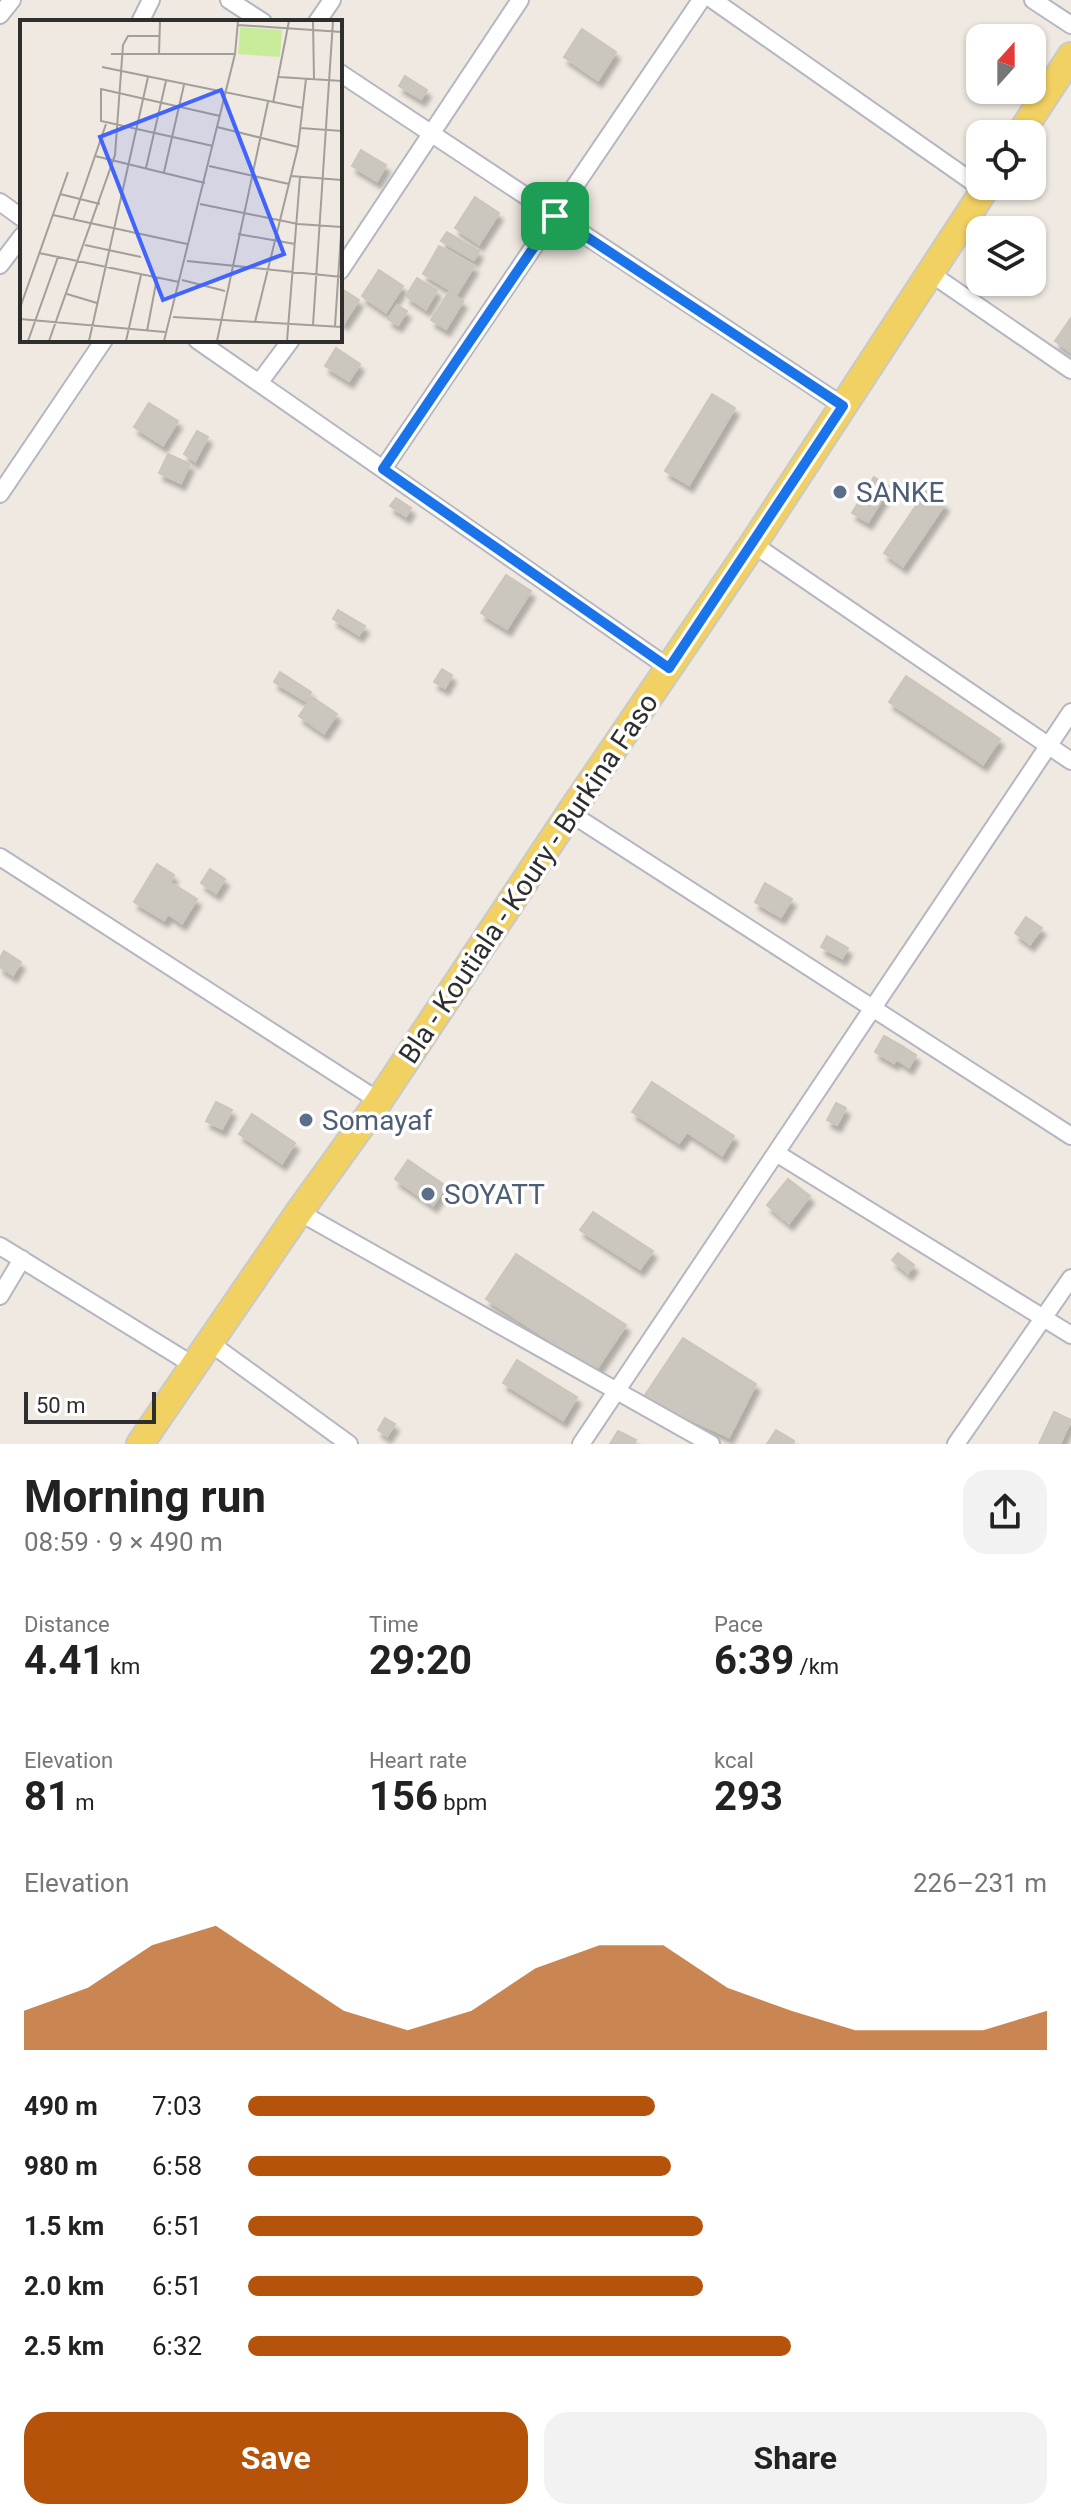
<!DOCTYPE html>
<html lang="en">
<head>
<meta charset="utf-8">
<style>
	:root { --surface:#fff; --page:#f2f2f2; --text:#222; --muted:#767676; --accent:#b45309 }
	body { margin:0; font-family:Roboto,sans-serif; background:var(--page); color:var(--text); height:100vh; display:flex; flex-direction:column; font-size:30px; white-space:nowrap }
	* { box-sizing:border-box; margin:0 }
	p { font-size:26px; color:var(--muted) }
	.icon { flex:none; width:44px; height:44px; fill:none; stroke:currentColor; stroke-width:2; stroke-linecap:round; stroke-linejoin:round }
	.map { position:relative; height:1444px; overflow:hidden }
	.side { display:flex; flex-direction:column; background:var(--surface); flex:1 }
	.side>* { flex:none }
	.needle { width:52px; rotate:21deg }
	.controls { position:absolute; left:966px; top:24px; display:grid; gap:16px }
	.controls a { display:grid; place-items:center; width:80px; height:80px; border-radius:16px; background:var(--surface); box-shadow:0 2px 6px #0004; font-size:40px }
	.scale { position:absolute; left:24px; bottom:20px; width:132px; box-sizing:border-box; padding-left:8px; border:4px solid #2e2e2e; border-top:0; font-size:22px; line-height:28px; white-space:nowrap; color:#2e2e2e; -webkit-text-stroke:6px #fff; paint-order:stroke }
	.pin { position:absolute; display:grid; place-items:center; width:68px; height:68px; color:#fff; margin:-34px; border-radius:16px; box-shadow:0 4px 12px #0006 }
	.round { display:grid; place-items:center; flex:none; width:84px; height:84px; border-radius:24px; background:var(--page) }
	.summary { display:flex; align-items:center; justify-content:space-between; height:136px; padding:0 24px }
	h1 { font-size:44px; font-weight:700; line-height:60px }
	.metrics { display:grid; grid-template-columns:repeat(3,1fr); gap:12px; height:136px; padding:8px 24px }
	.metrics div { display:grid; align-content:center }
	.metrics b { font-size:40px; font-weight:700 }
	.metrics small { font-size:22px; font-weight:400 }
	.metrics p { font-size:22px }
	.chart { height:224px; padding:16px 24px }
	.chart p { display:flex; justify-content:space-between }
	.chart svg { width:100%; height:144px; margin-top:8px; fill:var(--accent); opacity:.7 }
	.action { display:flex; gap:16px; margin-top:auto; padding:16px 24px }
	.action a { flex:1; height:92px; border-radius:24px; background:var(--accent); color:#fff; font-size:32px; font-weight:700; line-height:92px; text-align:center }
	.action a+a { background:var(--page); color:var(--text) }
	ul { padding:0 24px; list-style:none; font-size:26px }
	li { display:grid; grid-template-columns:128px 96px 1fr; align-items:center; height:60px }
	li i { height:20px; border-radius:10px; background:var(--accent) }
	.map>svg:first-child { display:block }
	.building { fill:#cbc7bf; stroke:#cbc5ba; stroke-width:2; filter:url(#shadow) }
	.lines { fill:none; stroke-linecap:round; stroke-linejoin:round }
	.street-casing { stroke:#b4b7c1; stroke-width:20 }
	.primary-casing { stroke:#c9c9c9; stroke-width:30 }
	.street { stroke:#fff; stroke-width:16 }
	.primary { stroke:#f2d163; stroke-width:26 }
	.route-casing { stroke:#fff; stroke-width:16 }
	.route { stroke:#1a73e8; stroke-width:10 }
	.service-dot { fill:#5c6f8a; stroke:#fff; stroke-width:3 }
	.labels { text-anchor:middle; stroke-width:7; stroke-linejoin:round; paint-order:stroke }
	.service-label { font-size:28px; fill:#4e5e75; stroke:#fff; text-anchor:start }
	.street-label { font-size:28px; fill:#2e2e2e; stroke:#fff }
	.inset-road { fill:none; stroke:#a29e99; stroke-width:2 }
	.view { fill:#4264fb; fill-opacity:0.15; stroke:#4264fb; stroke-width:4 }
	.inset-edge { fill:none; stroke:#2e2e2e; stroke-width:4 }
</style>
</head>
<body>
<div class="map">
<svg width="1071" height="1444" viewBox="0 0 1071 1444">
	<defs>
		<filter id="shadow"><feDropShadow dx="4" dy="7" stdDeviation="2" flood-color="#0004"/></filter>
	</defs>
	<rect width="100%" height="100%" fill="#efe9e1"/>
	<path class="building" d="M582,29L616,52L598,80L564,57Z
		M405,76L427,90L421,99L399,86Z
		M361,150L386,165L377,181L352,166Z
		M475,197L499,213L479,244L455,228Z
		M447,232L479,251L474,260L441,241Z
		M439,246L474,266L457,294L423,274Z
		M379,270L403,286L386,312L362,296Z
		M417,278L437,290L426,309L406,296Z
		M342,289L359,300L344,323L340,321V293Z
		M449,292L463,301L446,329L431,320Z
		M397,305L407,311L398,325L388,319Z
		M1071,318V352L1055,341Z
		M336,348L360,364L349,381L325,366Z
		M712,394L735,408L689,485L665,471Z
		M149,403L178,421L163,445L134,427Z
		M197,431L208,437L195,461L184,454Z
		M168,454L190,464L181,483L159,473Z
		M874,477L890,487L868,522L852,513Z
		M926,491L945,504L903,566L884,553Z
		M396,498L411,508L406,516L390,506Z
		M506,575L531,591L507,629L481,613Z
		M338,610L365,626L359,635L333,619Z
		M442,669L452,675L445,688L434,682Z
		M280,672L311,692L306,701L274,682Z
		M906,676L1000,739L983,764L889,702Z
		M312,697L337,714L324,733L299,716Z
		M157,864L174,875L170,882L197,899L182,923L168,914L164,920L134,902Z
		M210,869L225,879L216,893L201,883Z
		M765,883L792,899L781,917L755,902Z
		M1026,917L1042,928L1030,944L1015,933Z
		M827,936L848,948L842,958L821,947Z
		M4,951L21,962L13,975L0,967V958Z
		M884,1036L904,1047L894,1063L875,1052Z
		M905,1048L916,1055L909,1067L898,1060Z
		M652,1082L734,1136L722,1155L687,1132L679,1143L632,1112Z
		M216,1102L232,1110L222,1129L206,1121Z
		M836,1103L846,1108L837,1125L827,1120Z
		M252,1114L295,1143L282,1163L239,1134Z
		M408,1160L446,1186L433,1205L395,1179Z
		M788,1179L810,1196L789,1223L767,1205Z
		M593,1212L653,1251L640,1269L580,1230Z
		M898,1253L914,1265L908,1273L892,1260Z
		M516,1254L626,1325L596,1370L486,1299Z
		M683,1338L756,1384L729,1437L643,1398Z
		M517,1360L577,1397L563,1420L503,1383Z
		M1054,1412L1071,1420L1060,1444H1039Z
		M385,1418L395,1424L387,1436L378,1430Z
		M776,1430L794,1441L793,1444H767Z
		M618,1431L636,1440L634,1444H610Z"/>
	<g class="lines">
		<defs>
			<path id="street" d="M229,0L263,22
				M713,0L984,190
				M1033,0L1071,25
				M0,15L12,0
				M140,22L151,0
				M317,22L332,0
				M340,73L843,406
				M0,202L22,218
				M0,265L22,236
				M340,271L520,0
				M930,273L1071,370
				M197,340L669,668
				M259,383L291,340
				M383,469L701,0
				M0,494L104,340
				M753,544L1071,761
				M570,813L1071,1136
				M0,857L379,1101
				M776,1153L1071,1335
				M299,1212L711,1444
				M0,1246L193,1365
				M0,1296L22,1259
				M210,1343L349,1444
				M581,1444L1071,712
				M956,1444L1071,1278"/>
			<path id="primary" d="M1020,134L1071,56
				M140,1444L299,1212L379,1101L570,813L753,544L987,186"/>
		</defs>
		<use href="#street" class="street-casing"/>
		<use href="#primary" class="primary-casing"/>
		<use href="#street" class="street"/>
		<use href="#primary" class="primary"/>
	</g>
	<g class="lines">
		<defs>
			<path id="route" d="M555,216L843,406L669,668L383,469Z"/>
		</defs>
		<use href="#route" class="route-casing"/>
		<use href="#route" class="route"/>
	</g>
	<g class="service-dot">
		<circle cx="840" cy="492" r="8"/>
		<circle cx="306" cy="1120" r="8"/>
		<circle cx="428" cy="1194" r="8"/>
	</g>
	<g class="labels">
		<g class="service-label">
			<text x="856" y="502">SANKE</text>
			<text x="322" y="1130">Somayaf</text>
			<text x="444" y="1204">SOYATT</text>
		</g>
		<g class="street-label">
			<text transform="translate(528 878) rotate(-56)" y="10">Bla - Koutiala - Koury - Burkina Faso</text>
		</g>
	</g>
	<g transform="translate(20 20)">
		<rect width="322" height="322" fill="#efe9e1"/>
		<path d="M220,7L262,10L260,37L218,34Z" fill="#c9ec9a"/>
		<path class="inset-road" d="M293,1L294,59M218,5L322,12M91,34H215M139,34L140,1M82,47L283,88M259,57L322,61M253,83L269,1M197,107L278,127M280,108L322,111M193,126L81,101V69L200,96M75,136L185,163M189,146L269,164M126,148L146,61M144,152L164,65M271,156L322,160M40,174L80,184M180,184L278,204L322,207M33,195L167,224M53,200L86,104M218,214L275,224M65,225L121,237M19,233L159,262M167,241L322,257M162,260L205,271M47,274L77,283M0,288L48,152M153,297L322,307M0,299L145,312M235,302L278,127L286,59M293,305L313,1M315,306L322,199M127,311L137,258M8,321L38,237M29,321L95,135L103,25L108,16H139M69,321L128,57M106,321L121,255M144,321L215,34L218,1M197,321L248,82M267,321L280,157"/>
		<path class="view" d="M201,70L264,234L143,280L80,117Z"/>
		<rect width="322" height="322" class="inset-edge"/>
	</g>
</svg>
<div class="controls">
<a><svg class="needle" viewBox="-14 -14 28 28"><path d="M0-13l5 13h-10z" fill="#e53935"/><path d="M0 13l5-13h-10z" fill="#767676"/></svg></a>
<a><svg class="icon" aria-label="locate" viewBox="0 0 24 24"><circle cx="12" cy="12" r="6"/><path d="M12 2v4M12 18v4M2 12h4M18 12h4"/></svg></a>
<a><svg class="icon" aria-label="layers" viewBox="0 0 24 24"><path d="M12 4l9 5-9 5-9-5zM3 14l9 5 9-5"/></svg></a>
</div>
<div class="scale">50 m</div>
<div class="pin" style="left:555px;top:216px;background:#1e9e55"><svg class="icon" aria-label="arrive" viewBox="0 0 24 24"><path d="M6 21V4h12l-3 4 3 4H6"/></svg></div>
</div>
<section class="side">
<div class="summary"><div><h1>Morning run</h1><p>08:59 · 9 × 490 m</p></div><a class="round"><svg class="icon" aria-label="share" viewBox="0 0 24 24"><path d="M12 15V3M7 8l5-5 5 5M5 13v7h14v-7"/></svg></a></div>
<div class="metrics">
<div><p>Distance</p><b>4.41<small> km</small></b></div>
<div><p>Time</p><b>29:20</b></div>
<div><p>Pace</p><b>6:39<small> /km</small></b></div>
</div>
<div class="metrics">
<div><p>Elevation</p><b>81<small> m</small></b></div>
<div><p>Heart rate</p><b>156<small> bpm</small></b></div>
<div><p>kcal</p><b>293</b></div>
</div>
<div class="chart"><p><span>Elevation</span>226–231 m</p>
<svg viewBox="0 0 160 44" preserveAspectRatio="none"><path d="M0 44V32L10 25L20 12L30 6L40 19L50 32L60 38L70 32L80 19L90 12L100 12L110 25L120 32L130 38L140 38L150 38L160 32V44z"/></svg>
</div>
<ul>
<li><b>490 m</b>7:03<i style="width:51%"></i></li>
<li><b>980 m</b>6:58<i style="width:53%"></i></li>
<li><b>1.5 km</b>6:51<i style="width:57%"></i></li>
<li><b>2.0 km</b>6:51<i style="width:57%"></i></li>
<li><b>2.5 km</b>6:32<i style="width:68%"></i></li>
</ul>
<div class="action"><a>Save</a><a>Share</a></div>
</section>
</body>
</html>
